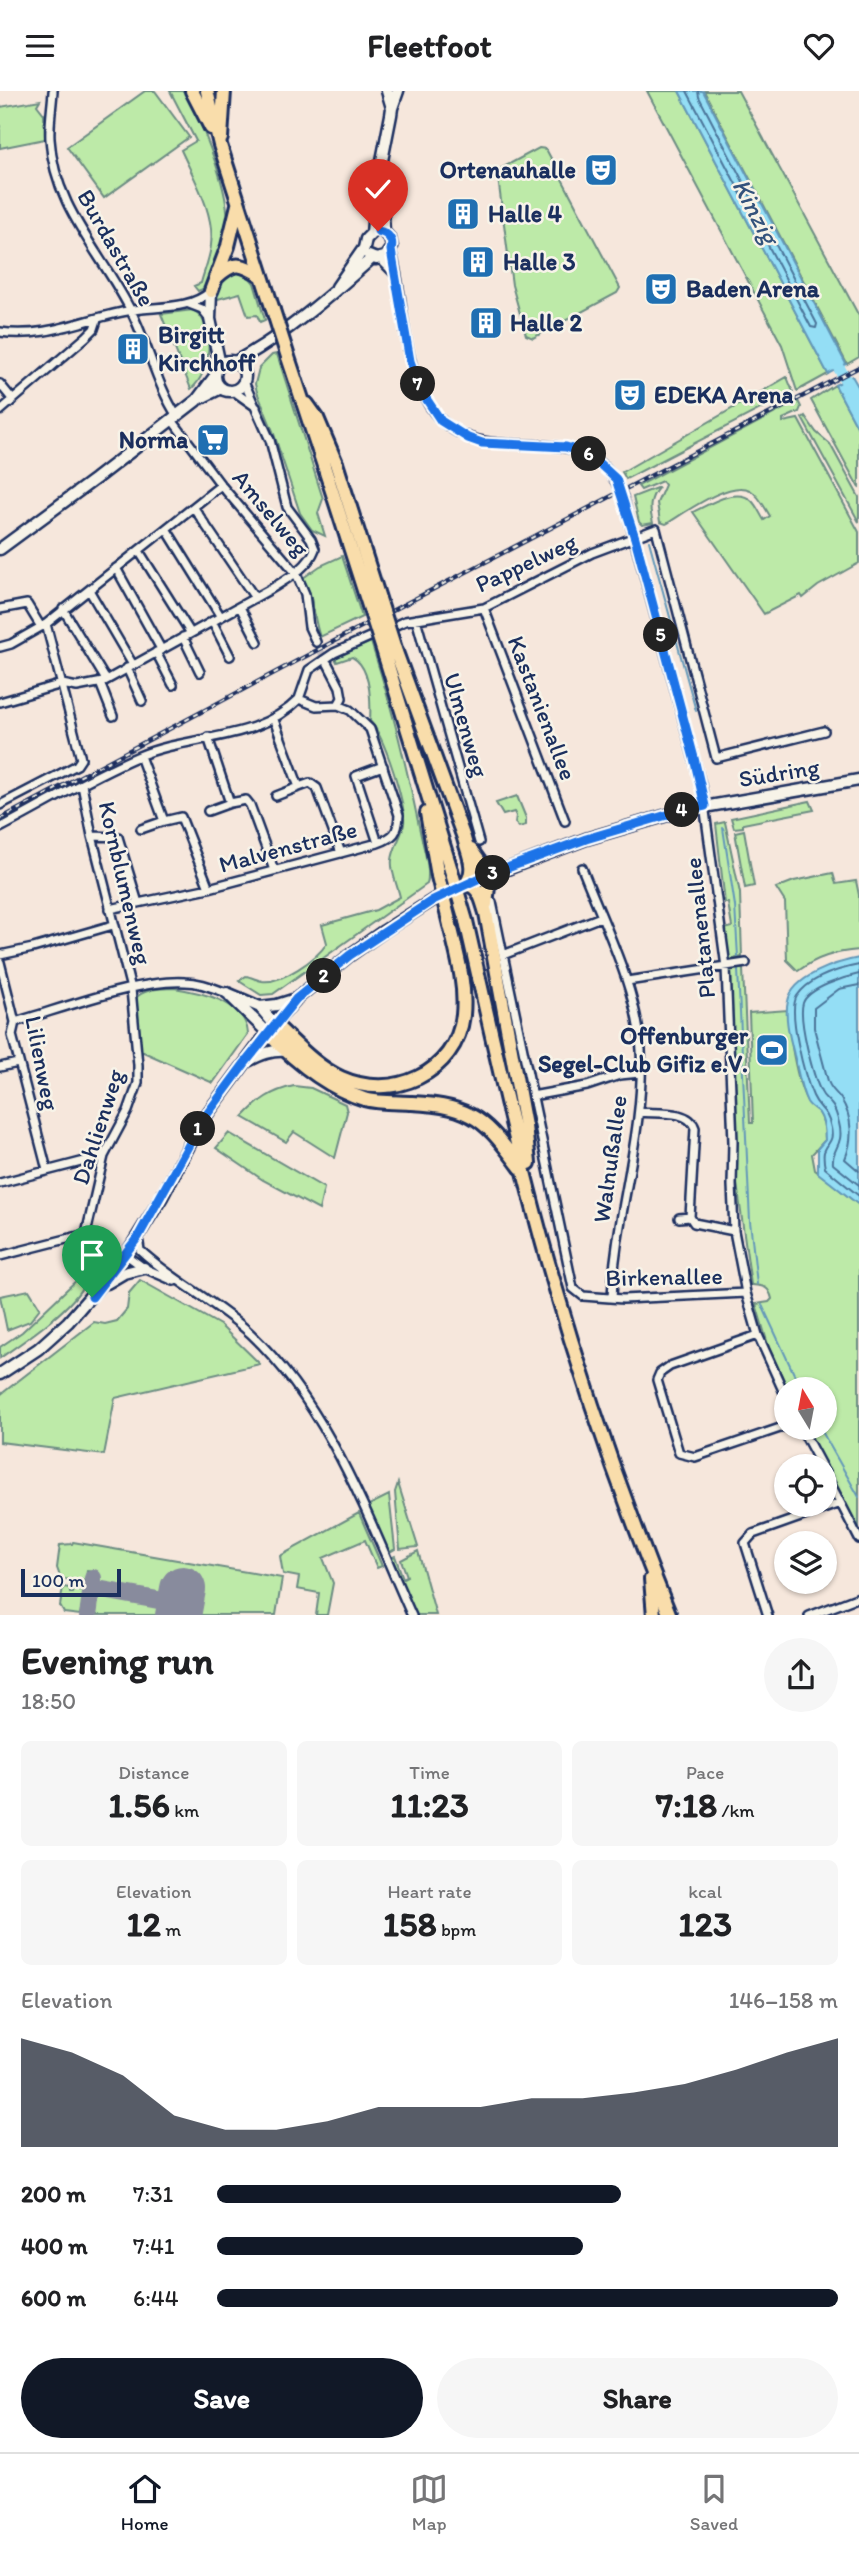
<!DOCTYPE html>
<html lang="en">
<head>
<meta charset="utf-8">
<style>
	:root { --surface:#fff; --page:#f6f6f6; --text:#202124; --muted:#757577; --line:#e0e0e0; --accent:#111827 }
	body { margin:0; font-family:Itim,sans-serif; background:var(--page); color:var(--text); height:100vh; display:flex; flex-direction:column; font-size:26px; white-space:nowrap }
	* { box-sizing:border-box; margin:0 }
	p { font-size:23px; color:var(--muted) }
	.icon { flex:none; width:38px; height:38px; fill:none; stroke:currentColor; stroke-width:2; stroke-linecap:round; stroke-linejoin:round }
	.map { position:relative; height:1524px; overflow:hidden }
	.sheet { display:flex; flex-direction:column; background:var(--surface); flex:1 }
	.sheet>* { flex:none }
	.needle { width:46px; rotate:350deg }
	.controls { position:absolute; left:774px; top:1286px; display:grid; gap:14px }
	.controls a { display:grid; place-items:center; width:63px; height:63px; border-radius:50%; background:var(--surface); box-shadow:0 2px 5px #0004; font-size:35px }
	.scale { position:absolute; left:21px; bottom:18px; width:100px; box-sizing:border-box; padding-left:7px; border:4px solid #1b2f5e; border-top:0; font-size:19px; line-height:24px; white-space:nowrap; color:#1b2f5e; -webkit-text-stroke:5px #f7f3e8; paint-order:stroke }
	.pin { position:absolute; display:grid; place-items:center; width:60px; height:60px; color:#fff; margin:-72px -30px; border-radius:50% 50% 50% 0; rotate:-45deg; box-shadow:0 0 7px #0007 }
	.pin .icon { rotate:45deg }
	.km { position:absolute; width:35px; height:35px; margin:-18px; border-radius:50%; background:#222; color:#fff; font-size:19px; line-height:35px; text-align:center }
	.round { display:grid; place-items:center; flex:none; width:74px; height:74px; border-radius:37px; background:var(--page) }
	.head { display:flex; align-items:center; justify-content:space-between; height:119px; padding:0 21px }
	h1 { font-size:38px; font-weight:700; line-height:52px }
	.metrics { display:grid; grid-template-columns:repeat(3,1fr); gap:10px; height:119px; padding:7px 21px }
	.metrics div { display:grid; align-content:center; border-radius:10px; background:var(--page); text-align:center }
	.metrics b { font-size:35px; font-weight:700 }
	.metrics small { font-size:19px; font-weight:400 }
	.metrics p { font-size:19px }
	.chart { height:196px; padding:14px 21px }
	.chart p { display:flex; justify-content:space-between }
	.chart svg { width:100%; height:126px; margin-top:7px; fill:var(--accent); opacity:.7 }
	.primary-button { display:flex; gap:14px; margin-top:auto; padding:14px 21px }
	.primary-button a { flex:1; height:80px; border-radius:42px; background:var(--accent); color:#fff; font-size:28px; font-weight:700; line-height:80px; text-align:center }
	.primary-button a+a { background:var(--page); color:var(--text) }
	ul { padding:0 21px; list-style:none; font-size:23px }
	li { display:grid; grid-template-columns:112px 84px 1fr; align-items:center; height:52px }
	li i { height:18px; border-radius:9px; background:var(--accent) }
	header { display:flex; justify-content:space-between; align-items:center; height:91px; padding:0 21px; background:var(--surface); font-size:32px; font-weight:700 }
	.tabs { display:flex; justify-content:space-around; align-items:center; height:98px; border-top:2px solid var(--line); background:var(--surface); font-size:19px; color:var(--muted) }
	.tabs a { display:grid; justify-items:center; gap:4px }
	.tabs .active { color:var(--accent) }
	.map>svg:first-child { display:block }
	.green { fill:#bdeaa8; stroke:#6c8c83; stroke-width:2 }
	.water { fill:#94def5; stroke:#6498b9; stroke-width:2 }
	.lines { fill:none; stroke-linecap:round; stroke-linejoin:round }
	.shore { stroke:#4b759a; stroke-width:2 }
	.stream { stroke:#6498b9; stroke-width:2 }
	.river { stroke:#94def5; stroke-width:12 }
	.taxiway { stroke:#888b9d; stroke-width:18 }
	.runway { stroke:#888b9d; stroke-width:46 }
	.street-tunnel { stroke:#cac2c3; stroke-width:7; stroke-dasharray:7 3.5; stroke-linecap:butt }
	.street-casing { stroke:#1b2f5e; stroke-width:12 }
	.secondary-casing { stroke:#1b2f5e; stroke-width:15 }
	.highway-casing { stroke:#1b2f5e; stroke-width:18 }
	.street { stroke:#f7f3e8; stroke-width:7 }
	.secondary { stroke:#f7f3e8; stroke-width:10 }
	.highway { stroke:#f9ddab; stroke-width:12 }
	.rail-casing { stroke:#1b2f5e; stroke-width:4.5 }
	.rail { stroke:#f7f3e8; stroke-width:2; stroke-dasharray:5; stroke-linecap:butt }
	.highway-bridge-casing { stroke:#1b2f5e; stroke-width:18; stroke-linecap:butt }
	.highway-bridge { stroke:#f9ddab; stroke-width:12 }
	.route-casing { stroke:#fff; stroke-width:14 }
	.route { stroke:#1a73e8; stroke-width:9 }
	.labels { text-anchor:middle; stroke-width:5; stroke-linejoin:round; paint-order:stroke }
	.poi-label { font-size:24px; font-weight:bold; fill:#1b2f5e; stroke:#f7f3e8; text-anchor:start }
	.street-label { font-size:24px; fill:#1b2f5e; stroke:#f7f3e8 }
	.water-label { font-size:26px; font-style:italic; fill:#33527c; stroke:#f7f3e8 }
</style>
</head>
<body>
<header><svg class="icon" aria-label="menu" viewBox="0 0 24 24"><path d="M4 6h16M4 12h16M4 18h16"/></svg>Fleetfoot<svg class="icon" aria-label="heart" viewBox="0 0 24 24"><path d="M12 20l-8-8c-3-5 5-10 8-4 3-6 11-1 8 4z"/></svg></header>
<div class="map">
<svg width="859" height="1525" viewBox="0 0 859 1525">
	<rect width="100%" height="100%" fill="#f6e7dc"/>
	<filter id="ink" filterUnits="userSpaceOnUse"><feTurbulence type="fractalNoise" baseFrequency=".0143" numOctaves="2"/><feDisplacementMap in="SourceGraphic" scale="14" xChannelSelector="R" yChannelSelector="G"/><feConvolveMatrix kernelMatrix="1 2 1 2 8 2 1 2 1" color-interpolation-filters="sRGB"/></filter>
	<g filter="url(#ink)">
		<path class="green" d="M145,0H155L189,46L104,107L67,56Z
			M170,0H186C203,37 234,106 227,146C224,161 215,177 210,191L205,197L198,200L194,195L201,192C204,180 210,167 211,154C215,122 194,88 181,59L196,50Z
			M647,0H679L828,283L797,300L782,254Z
			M704,0H738L859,225V266L847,273Z
			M40,9L37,14L44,23L45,48L0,57V16Z
			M539,57L546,58L620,197L617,202L533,247L526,244L512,194L498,87L500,78Z
			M232,179L245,181L254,192L265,229L260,231L257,224L248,225L240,202L214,209L219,194Z
			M193,219C217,233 211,282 191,298L161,223Z
			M277,263L323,408L318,422L325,445L312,439L300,422L273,340L257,301L255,293L259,277L272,264Z
			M787,286L793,301L626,388L622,381Z
			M835,294L859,339V397L811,309Z
			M798,310L801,316L799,321L783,328V331L798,328L859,441V472L818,495L803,507L801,504L764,523L693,421C708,414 737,395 752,410C757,415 760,423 764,429L770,425C765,417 759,404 750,399C730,388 683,423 666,433L660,431L657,412L665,394L662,390L641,399L638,395Z
			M805,325L816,341L830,353L859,406V431L802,327Z
			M659,396C649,407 649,418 653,432L642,434L639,431L633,406Z
			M342,465L362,526L320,546C313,528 314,504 303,487L320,475Z
			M371,551C391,613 407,676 420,740C423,756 431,777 427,793L273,903L261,904L239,890L246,885C251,886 257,889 262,890C281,893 317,868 327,852L322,834L376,819L400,806C398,796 390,779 392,769C393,757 402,745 404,733C406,712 384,645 370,630C371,612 371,576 352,566L337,571L335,567Z
			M517,705L526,727V734L519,736L515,732L516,725L514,721L503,724L496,712Z
			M810,710L814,719L743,733V736L734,737L731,727Z
			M725,731L740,802L742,866L728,869L725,838L732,836L728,812H725L716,733Z
			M744,739L754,795L745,797L735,741Z
			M833,782L836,793L856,790L859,804V859C835,861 817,866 798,880L787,869L785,811L776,797L794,790Z
			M737,877L743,878L750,1032H753L749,922L788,919C788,940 797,993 807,1010C810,1015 816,1018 819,1022C824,1029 825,1040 825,1049L812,1063L815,1079L859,1114V1438L806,1337H824V1298H788L769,1257L756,1213L769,1211L772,1208C769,1195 763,1195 751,1194L736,1085L737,1053L729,878Z
			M174,897C200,901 246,910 248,943L213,992L141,960L135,908C143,897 161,898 174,897Z
			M294,995L311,997L345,1013L347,1021L335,1067L294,1041L286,1051L243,1026C259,1009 271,1000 294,995Z
			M229,1042L324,1097L319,1119L263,1089L216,1057Z
			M82,1184L85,1191C74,1217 23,1251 0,1267V1256L22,1241Z
			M140,1189L220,1234L260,1273L115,1307L104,1364L0,1351V1304L94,1231L105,1233L117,1230L127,1218L129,1202Z
			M29,1199L40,1217L30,1230L7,1239L0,1205Z
			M398,1392L418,1456L400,1458L395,1401Z
			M389,1404L395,1458L388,1462L367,1415Z
			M359,1422L382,1475L377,1477L365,1449L323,1467L333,1492L327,1524H316L319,1502L297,1498L299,1486L283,1483L280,1465Z
			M73,1451L282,1487L276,1524H188L192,1496L173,1493L171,1509L94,1496L96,1480L87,1479L86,1490L61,1488L57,1477L60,1454L72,1453Z
			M418,1460L436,1524H416L390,1467L395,1465L403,1487L407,1485L401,1469Z
			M63,1496L70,1497V1502H73L74,1498L80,1499L84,1504L80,1524L64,1522L60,1515Z
			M93,1499L170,1513L168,1524H89Z"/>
		<path class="water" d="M679,0H703L846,273L828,283Z
			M852,285L859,297V339L835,294Z
			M859,867V1114L818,1082V1057L825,1049C825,1041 824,1029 819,1022C815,1018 810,1016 807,1011C800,997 798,979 794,964C790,947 784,927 788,910C793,885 837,871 859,867Z"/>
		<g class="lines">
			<path class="shore" d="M687,0L811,236L816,237L817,233L699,6L698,0
				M859,874C838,878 810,886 797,905C787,920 805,987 813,1005C819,1019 827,1017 831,1037C834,1051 828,1050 824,1061C823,1066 824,1072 825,1077L859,1105
				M859,883C845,886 808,897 803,912C798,928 813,985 821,1001C823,1006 827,1008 831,1013C836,1018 837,1026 839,1032C845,1055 831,1057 833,1073L859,1094
				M859,894L839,898L814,917V937L828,990C831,999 836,1001 841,1008C853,1027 853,1049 845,1068L859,1080"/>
			<path class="stream" d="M649,450L696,620
				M723,737L735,815L738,866
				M738,879L750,1130L757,1193
				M762,1214L801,1298
				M820,1337L859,1406"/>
			<path class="river" d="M831,262L859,314"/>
			<path class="taxiway" d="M92,1497L180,1513
				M88,1525L93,1487"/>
			<path class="runway" d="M178,1525L183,1498"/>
			<path class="street-tunnel" d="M316,551L327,572"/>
			<defs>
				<path id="street" d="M53,0C52,16 49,33 50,48C54,117 103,163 132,222C148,254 158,297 177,325
					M391,159C406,210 400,268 429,314C478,392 587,311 623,406L702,698L726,876L733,1051L732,1094L734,1140L746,1202L758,1244L786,1306
					M380,168L396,184
					M189,213L202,218L210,228
					M0,241C47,248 88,226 133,219C159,215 190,219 211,200
					M0,293L13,309
					M232,299L256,316
					M0,320L86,246L94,238L97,229
					M172,329L221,394L296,482L305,503L309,536L316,551
					M194,417L255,507
					M167,439L221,526
					M139,460L190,541
					M116,477L161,558
					M89,499L133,574
					M240,516L258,551
					M484,517L565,730
					M0,518L27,513L41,536
					M63,518L106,589
					M416,528L479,751
					M212,530L230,565
					M183,546L200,581
					M0,556L11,553L46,533L221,394
					M156,561L173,594
					M328,573L340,596L342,607L338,614
					M127,577L142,610
					M100,592L113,625
					M299,608L309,579L334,562L405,530L484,517L592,462L656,438L716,667L824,640
					M299,608L316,615L338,614L350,619L370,638L399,724C398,742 394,746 378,752
					M0,611L62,593L77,596L103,591L271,498C288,487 308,477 315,458L311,448L287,416L270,349L244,291
					M274,629L299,696L310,692L317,697L341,762
					M208,646L230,712L246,709L250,714L274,779
					M140,665L164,730L181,726L209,797
					M276,705L299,696
					M0,714L77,674L81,668L46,533
					M208,720L230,712
					M0,737C46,713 91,685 139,665C192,643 257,651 299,608
					M141,738L164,730
					M92,745L118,746L138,812
					M582,777C604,834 637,897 641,959C645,1043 615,1124 612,1207
					M492,811L573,1197L583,1205L623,1208L746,1202
					M110,818L209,797L378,752L356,685L383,675
					M0,864L33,857L113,834
					M503,864L601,826
					M0,871L15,931L12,944L47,1079
					M627,890L746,872
					M15,931C61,918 139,888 185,891C200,891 213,897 227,902
					M0,976L18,972
					M532,1005L587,995L620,984L640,982
					M639,1021C656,1023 689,1018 695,1037L690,1126L694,1132L734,1140
					M0,1092L104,1065
					M679,1127L690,1126
					M138,1146L140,1159C174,1191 217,1211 251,1243C330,1318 368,1427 412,1525
					M126,1164L144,1177L174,1190
					M0,1165L86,1143L104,1065L128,1020L138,992V974L131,898L92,745L82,694
					M758,1244L670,1275L660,1282L657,1289L679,1362L695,1366L786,1335
					M801,1337L822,1376
					M824,1380L859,1448
					M768,1525L745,1452L753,1443L840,1412
					M809,1525L859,1506"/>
				<path id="secondary" d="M392,17L398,0
					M369,165L376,168L385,166L392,156L390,148L384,141L382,110
					M337,196L364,157L366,148L372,142L376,100L391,24L392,17L387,0
					M211,200L210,228L220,274
					M215 285a15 15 0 1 1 30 0a15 15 0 1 1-30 0Z
					M235,271C285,244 330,205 372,167
					M197,309L215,285
					M0,458L95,388L197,309L221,297
					M227,902L260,916L274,933
					M230,905L268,942
					M260,916L277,914L296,908
					M248,970C261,963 271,959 286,960
					M107,1192L124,1182L144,1177
					M0,1283L38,1258L68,1231L126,1164L162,1106L202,1030L274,933L296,908L350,864L384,840L433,809L460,796L586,748L681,720L859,689"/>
				<path id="highway" d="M192,0L211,37
					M207,0L220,54L273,219
					M221,47L224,0
					M217,186C235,169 242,173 262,185
					M211,200L228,155L238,114
					M288,266L324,375
					M307,313L317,327L336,372
					M396,561L464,747C468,763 477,778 466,793C480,795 482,810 486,822L525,1035L529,1072
					M385,565L451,779
					M427,722L438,785
					M471,759L481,773L499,780L488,796L486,813
					M466,830C493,948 518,1068 552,1185C585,1300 625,1414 670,1525
					M274,933C295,952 315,975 341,987C392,1010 456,983 463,924C466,893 457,863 450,834
					M268,942C294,969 328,997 364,1008C379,1012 397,1011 412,1012C474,1015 486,1030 521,1077
					M651,1488L654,1525"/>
			</defs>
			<use href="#street" class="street-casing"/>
			<use href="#secondary" class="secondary-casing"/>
			<use href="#highway" class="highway-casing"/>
			<use href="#street" class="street"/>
			<use href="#secondary" class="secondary"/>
			<use href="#highway" class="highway"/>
			<defs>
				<path id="rail" d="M0,728L357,538L859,276"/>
			</defs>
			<use href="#rail" class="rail-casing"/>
			<use href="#rail" class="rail"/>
			<defs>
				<path id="highway-bridge" d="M273,219L288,266
					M336,372L396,561
					M324,375L385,565
					M451,779L466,830
					M438,785L450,834"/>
			</defs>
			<use href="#highway-bridge" class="highway-bridge-casing"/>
			<use href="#highway-bridge" class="highway-bridge"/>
		</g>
	</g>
	<g class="lines" filter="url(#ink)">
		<defs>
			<path id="route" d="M92,1206L138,1146L202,1030L245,972L296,908L350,864L433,809L480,787L586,748L677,721L705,715L694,667L635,447L616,388L590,364L566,356L482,352L468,347L441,330L421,300L410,270L391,159C394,149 388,142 378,140"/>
		</defs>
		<use href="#route" class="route-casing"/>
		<use href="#route" class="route"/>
	</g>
	<defs>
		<symbol id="theatre-square" viewBox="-11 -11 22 22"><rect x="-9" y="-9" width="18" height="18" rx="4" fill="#1f6fb2" stroke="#f7f3e8"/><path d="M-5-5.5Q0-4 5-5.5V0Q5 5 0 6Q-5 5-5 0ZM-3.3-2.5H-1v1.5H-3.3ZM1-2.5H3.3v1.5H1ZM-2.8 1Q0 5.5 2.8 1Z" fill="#fff"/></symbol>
		<symbol id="building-square" viewBox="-11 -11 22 22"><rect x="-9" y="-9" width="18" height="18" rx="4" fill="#1f6fb2" stroke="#f7f3e8"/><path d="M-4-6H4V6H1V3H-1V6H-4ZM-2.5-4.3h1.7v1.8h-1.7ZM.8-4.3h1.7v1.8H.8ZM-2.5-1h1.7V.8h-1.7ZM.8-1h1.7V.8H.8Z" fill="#fff"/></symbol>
		<symbol id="supermarket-square" viewBox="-11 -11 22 22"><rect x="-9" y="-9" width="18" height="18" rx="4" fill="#1f6fb2" stroke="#f7f3e8"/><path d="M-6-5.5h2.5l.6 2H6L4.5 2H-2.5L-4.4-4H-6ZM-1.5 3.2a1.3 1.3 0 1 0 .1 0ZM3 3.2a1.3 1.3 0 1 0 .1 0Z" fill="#fff"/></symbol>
		<symbol id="stadium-square" viewBox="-11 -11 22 22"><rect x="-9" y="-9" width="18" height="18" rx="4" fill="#1f6fb2" stroke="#f7f3e8"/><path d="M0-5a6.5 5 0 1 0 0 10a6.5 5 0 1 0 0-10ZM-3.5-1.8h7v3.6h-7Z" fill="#fff"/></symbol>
	</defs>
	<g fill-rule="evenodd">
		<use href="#theatre-square" x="582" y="60" width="38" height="38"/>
		<use href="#building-square" x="444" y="104" width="38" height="38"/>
		<use href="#building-square" x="459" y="152" width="38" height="38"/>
		<use href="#theatre-square" x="642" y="179" width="38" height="38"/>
		<use href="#building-square" x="467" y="213" width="38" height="38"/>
		<use href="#building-square" x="114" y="239" width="38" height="38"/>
		<use href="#theatre-square" x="611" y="285" width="38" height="38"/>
		<use href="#supermarket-square" x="194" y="330" width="38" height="38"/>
		<use href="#stadium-square" x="753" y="940" width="38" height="38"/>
	</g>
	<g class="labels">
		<g class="poi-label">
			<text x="576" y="87" text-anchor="end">Ortenauhalle</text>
			<text x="488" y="131">Halle 4</text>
			<text x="503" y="179">Halle 3</text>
			<text x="686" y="206">Baden Arena</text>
			<text x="510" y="240">Halle 2</text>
			<text x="158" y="252">Birgitt<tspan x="158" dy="28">Kirchhoff</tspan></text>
			<text x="654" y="312">EDEKA Arena</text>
			<text x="188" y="357" text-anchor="end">Norma</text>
			<text x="748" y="953" text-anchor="end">Offenburger<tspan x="748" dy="28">Segel-Club Gifiz e.V.</tspan></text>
		</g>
		<g class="street-label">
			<text transform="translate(116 157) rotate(60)" y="8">Burdastraße</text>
			<text transform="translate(271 422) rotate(50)" y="8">Amselweg</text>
			<text transform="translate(526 472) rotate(-25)" y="8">Pappelweg</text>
			<text transform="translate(542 617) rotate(69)" y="8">Kastanienallee</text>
			<text transform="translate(466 634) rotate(74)" y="8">Ulmenweg</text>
			<text transform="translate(779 682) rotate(-9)" y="8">Südring</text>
			<text transform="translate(288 756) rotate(-15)" y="8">Malvenstraße</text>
			<text transform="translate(125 792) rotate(77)" y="8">Kornblumenweg</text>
			<text transform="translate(700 837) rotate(-96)" y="8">Platanenallee</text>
			<text transform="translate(42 972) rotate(79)" y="8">Lilienweg</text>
			<text transform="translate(98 1036) rotate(-72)" y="8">Dahlienweg</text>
			<text transform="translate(610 1068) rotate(-82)" y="8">Walnußallee</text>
			<text transform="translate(664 1186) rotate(-1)" y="8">Birkenallee</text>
		</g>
		<g class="water-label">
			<text transform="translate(756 120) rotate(62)" y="9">Kinzig</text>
		</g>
	</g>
</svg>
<div class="controls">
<a><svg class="needle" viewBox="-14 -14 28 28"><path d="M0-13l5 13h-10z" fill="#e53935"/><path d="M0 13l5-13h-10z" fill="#757577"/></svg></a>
<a><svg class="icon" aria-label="locate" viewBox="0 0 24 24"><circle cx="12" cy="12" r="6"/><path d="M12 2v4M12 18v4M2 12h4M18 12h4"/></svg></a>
<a><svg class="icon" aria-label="layers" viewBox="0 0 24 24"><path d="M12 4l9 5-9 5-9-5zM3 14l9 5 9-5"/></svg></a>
</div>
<div class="scale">100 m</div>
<div class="pin" style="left:92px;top:1206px;background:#1e9e55"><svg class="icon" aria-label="arrive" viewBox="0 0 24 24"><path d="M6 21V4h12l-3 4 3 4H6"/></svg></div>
<div class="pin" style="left:378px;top:140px;background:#d93025"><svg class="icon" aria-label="check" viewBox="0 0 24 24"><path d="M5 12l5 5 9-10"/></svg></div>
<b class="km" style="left:198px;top:1038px">1</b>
<b class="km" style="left:324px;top:885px">2</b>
<b class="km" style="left:493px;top:782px">3</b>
<b class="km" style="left:682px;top:719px">4</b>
<b class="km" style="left:661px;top:544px">5</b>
<b class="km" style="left:589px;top:363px">6</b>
<b class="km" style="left:418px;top:293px">7</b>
</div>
<section class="sheet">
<div class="head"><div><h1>Evening run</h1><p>18:50</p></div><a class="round"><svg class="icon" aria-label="share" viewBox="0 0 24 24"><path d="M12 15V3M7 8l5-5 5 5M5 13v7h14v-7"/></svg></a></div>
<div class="metrics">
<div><p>Distance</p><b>1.56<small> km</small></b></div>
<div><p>Time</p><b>11:23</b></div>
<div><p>Pace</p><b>7:18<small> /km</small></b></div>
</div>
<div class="metrics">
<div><p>Elevation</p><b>12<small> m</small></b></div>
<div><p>Heart rate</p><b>158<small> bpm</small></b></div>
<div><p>kcal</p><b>123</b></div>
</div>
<div class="chart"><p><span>Elevation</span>146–158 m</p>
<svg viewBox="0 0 160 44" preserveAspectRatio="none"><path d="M0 44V6L10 11L20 19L30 33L40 38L50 38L60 35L70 30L80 30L90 30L100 27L110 27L120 25L130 22L140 17L150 11L160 6V44z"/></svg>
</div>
<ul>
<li><b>200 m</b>7:31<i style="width:65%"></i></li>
<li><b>400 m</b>7:41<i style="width:59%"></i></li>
<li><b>600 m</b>6:44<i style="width:100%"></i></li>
</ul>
<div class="primary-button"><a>Save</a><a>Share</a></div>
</section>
<nav class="tabs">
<a class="active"><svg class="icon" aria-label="home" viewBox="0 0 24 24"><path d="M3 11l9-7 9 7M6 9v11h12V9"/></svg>Home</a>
<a><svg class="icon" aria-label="map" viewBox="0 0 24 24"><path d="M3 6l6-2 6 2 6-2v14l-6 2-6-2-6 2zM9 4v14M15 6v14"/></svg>Map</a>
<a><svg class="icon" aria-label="saved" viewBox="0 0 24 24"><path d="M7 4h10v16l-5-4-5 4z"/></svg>Saved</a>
</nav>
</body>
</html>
